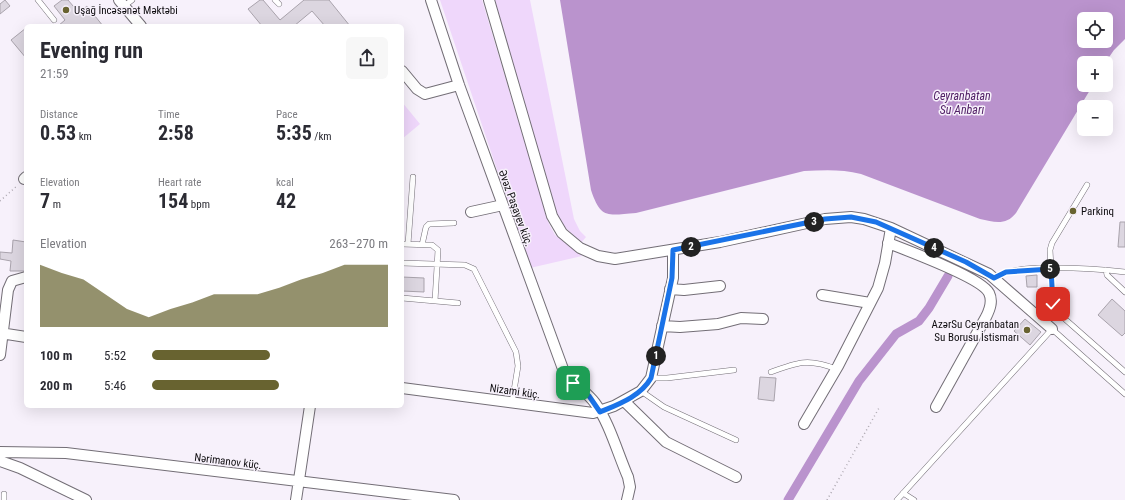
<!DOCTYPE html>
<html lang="en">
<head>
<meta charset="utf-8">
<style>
	:root { --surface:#fff; --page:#f7f7f7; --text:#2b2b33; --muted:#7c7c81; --accent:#686330 }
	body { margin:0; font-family:"Roboto Condensed",sans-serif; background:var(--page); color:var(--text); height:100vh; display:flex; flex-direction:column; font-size:15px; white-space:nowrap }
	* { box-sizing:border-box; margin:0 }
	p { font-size:13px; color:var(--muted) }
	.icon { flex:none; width:22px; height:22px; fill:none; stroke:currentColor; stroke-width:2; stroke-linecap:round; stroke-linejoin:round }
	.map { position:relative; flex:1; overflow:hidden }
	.sheet { position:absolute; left:24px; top:24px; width:380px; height:384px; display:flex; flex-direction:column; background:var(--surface); border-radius:6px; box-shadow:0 4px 16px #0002 }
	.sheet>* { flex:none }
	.tools { position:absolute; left:1077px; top:12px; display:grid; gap:8px }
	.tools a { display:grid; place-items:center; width:36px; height:36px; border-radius:6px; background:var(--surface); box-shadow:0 4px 16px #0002; font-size:20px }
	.pin { position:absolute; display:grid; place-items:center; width:34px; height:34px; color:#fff; margin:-17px; border-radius:8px; box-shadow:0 2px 6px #0006 }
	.km { position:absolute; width:20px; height:20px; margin:-10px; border-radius:50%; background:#222; color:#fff; font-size:11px; line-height:20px; text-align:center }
	.round { display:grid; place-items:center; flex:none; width:42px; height:42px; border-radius:6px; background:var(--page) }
	.overview { display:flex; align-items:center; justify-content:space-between; height:68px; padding:0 16px }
	h1 { font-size:22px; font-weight:700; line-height:30px }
	.metrics { display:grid; grid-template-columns:repeat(3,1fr); gap:6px; height:68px; padding:4px 16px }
	.metrics div { display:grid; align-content:center }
	.metrics b { font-size:20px; font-weight:700 }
	.metrics small { font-size:11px; font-weight:400 }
	.metrics p { font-size:11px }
	.chart { height:112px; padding:8px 16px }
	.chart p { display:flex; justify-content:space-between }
	.chart svg { width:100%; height:72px; margin-top:4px; fill:var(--accent); opacity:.7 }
	ul { padding:0 16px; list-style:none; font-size:13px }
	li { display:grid; grid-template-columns:64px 48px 1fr; align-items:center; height:30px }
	li i { height:10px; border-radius:5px; background:var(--accent) }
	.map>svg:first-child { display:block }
	.green { fill:#efd7fb }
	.water { fill:#ba93cd; fill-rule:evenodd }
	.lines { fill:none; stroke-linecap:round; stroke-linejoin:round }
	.canal { stroke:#ba93cd; stroke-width:9 }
	.building { fill:#dcd6e0; stroke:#a9a3ac }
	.service-casing { stroke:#736e76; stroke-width:6 }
	.minor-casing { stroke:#736e76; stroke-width:12 }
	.path { stroke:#aea9b1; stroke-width:1.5; stroke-dasharray:1 3; stroke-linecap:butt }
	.service { stroke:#fff; stroke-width:5 }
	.minor { stroke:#fff; stroke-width:10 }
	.route-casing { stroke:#fff; stroke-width:8 }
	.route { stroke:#1a73e8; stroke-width:5 }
	.poi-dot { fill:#686330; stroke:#f7f1fb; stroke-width:1.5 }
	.labels { text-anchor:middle; stroke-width:3; stroke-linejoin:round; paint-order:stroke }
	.poi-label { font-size:11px; fill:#0e0c0f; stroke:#f7f1fb; text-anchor:start }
	.street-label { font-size:11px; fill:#0e0c0f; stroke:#f7f1fb }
	.water-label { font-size:12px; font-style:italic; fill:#512066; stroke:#f7f1fb }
</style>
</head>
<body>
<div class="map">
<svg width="1125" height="500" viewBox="0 0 1125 500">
	<rect width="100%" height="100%" fill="#f7f1fb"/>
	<path class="green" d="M440,0H482L549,224L555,235L582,256L530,268Z
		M495,0H530L574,219L580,231L586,237L581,243L563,225L556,214Z
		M402,102L420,124L402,139Z"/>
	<path class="water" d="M560,0H1125V39L1114,50L1105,63H1084V85H1093L1016,213C1006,226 994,222 980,219L861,174C842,169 824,170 804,171L636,213C608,215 601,220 591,190ZM1084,19H1106V41H1084Z"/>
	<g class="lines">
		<path class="canal" d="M788,500L859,381L896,334L919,321L929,308L948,276"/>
	</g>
	<path class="building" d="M5,0L10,6L0,14V4Z
		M62,0H68L79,13L87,6L103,26H58L65,20L54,6Z
		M260,0H263L280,20L304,0H329L350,26H325L312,11L294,26H262L248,9Z
		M26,28V58L11,40Z
		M1120,222H1125V247H1118Z
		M13,240L26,242V271H10L11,261L0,259V252L12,253Z
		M1037,275V287H1027L1026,276Z
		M402,277L424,278V292L402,291Z
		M1112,299L1125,311V333L1122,336L1098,315Z
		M1025,319L1041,332L1030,345L1014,331Z
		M760,377L776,378L774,401L758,399Z"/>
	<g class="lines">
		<defs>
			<path id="service" d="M38,0L54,20
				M275,0L279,4
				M124,6L132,0
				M1087,185L1052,243L1050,250L1053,304L1057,312L1125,372
				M402,244L432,245L438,250L435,301
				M408,244L413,177
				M422,245L426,227L429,224L454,223
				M402,263L465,265L474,269L516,352L518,366L512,403
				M1106,270L1107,275L1125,292
				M994,278C1013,262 1098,269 1125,272
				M402,298L458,303
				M771,372C798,362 809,358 836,369
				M651,378H667L734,370
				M641,391L664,407L736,440
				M903,493L914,500
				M4,500V494
				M897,500L1052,329L1125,394"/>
			<path id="minor" d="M119,0L141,26
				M431,0L459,85L563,369C571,383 585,390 595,403C609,422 618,454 628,477L630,487L627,500
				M489,0L552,216L562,233L580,248L598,256L615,259L720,242L825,219L851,217L864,219L891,228L989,274L1052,329
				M402,71L417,89L425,94L459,85
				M24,179L26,177
				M471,212L503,205
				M888,243C906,250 982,278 989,293C993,301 990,309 986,317L936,407
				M670,289L684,290L720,286
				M822,295L870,303
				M662,326L680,327L718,324L741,318L763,319
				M0,333L26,337
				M0,355L8,290L12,281L26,277
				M402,388L593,413L614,406L641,391L651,378L673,278V250
				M624,401L666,442L736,477
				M804,424L838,366L878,288L885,263L891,228
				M0,452L66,453L454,500
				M0,461L20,468L86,500
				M296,500L310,406"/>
		</defs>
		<use href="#service" class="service-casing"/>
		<use href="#minor" class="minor-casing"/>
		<path class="path" d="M0,201L18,185
			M827,500L879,408"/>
		<use href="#service" class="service"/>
		<use href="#minor" class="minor"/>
	</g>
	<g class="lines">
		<defs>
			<path id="route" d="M573,383L589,396L600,412C619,404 641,396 651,378L672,278L673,250L825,219L851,217L876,222L966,262L994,278L1006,272L1051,269L1053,304"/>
		</defs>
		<use href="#route" class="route-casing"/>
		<use href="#route" class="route"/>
	</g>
	<g class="poi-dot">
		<circle cx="66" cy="10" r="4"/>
		<circle cx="1073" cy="211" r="4"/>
		<circle cx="1027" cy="330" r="4"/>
	</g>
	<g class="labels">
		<g class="poi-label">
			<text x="74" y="14">Uşağ İncəsənət Məktəbi</text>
			<text x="1081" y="215">Parkinq</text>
			<text x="1019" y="328" text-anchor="end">AzərSu Ceyranbatan<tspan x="1019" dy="13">Su Borusu İstismarı</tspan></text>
		</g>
		<g class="street-label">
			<text transform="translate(516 208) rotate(70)" y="4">Əvəz Paşayev küç.</text>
			<text transform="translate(515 391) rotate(8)" y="4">Nizami küç.</text>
			<text transform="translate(228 461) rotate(7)" y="4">Nərimanov küç.</text>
		</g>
		<g class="water-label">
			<text x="962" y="100">Ceyranbatan<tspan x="962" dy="14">Su Anbarı</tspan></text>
		</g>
	</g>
</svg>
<div class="tools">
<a><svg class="icon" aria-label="locate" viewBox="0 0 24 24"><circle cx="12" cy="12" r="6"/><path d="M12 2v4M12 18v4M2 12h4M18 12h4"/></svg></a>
<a>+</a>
<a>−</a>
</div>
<div class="pin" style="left:573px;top:383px;background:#1e9e55"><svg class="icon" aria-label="arrive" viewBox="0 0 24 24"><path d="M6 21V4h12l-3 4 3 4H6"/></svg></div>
<div class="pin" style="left:1053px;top:304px;background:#d93025"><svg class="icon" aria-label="check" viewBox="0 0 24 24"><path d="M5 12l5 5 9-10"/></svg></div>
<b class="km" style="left:656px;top:356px">1</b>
<b class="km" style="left:691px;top:247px">2</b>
<b class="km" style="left:814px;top:222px">3</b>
<b class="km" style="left:934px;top:248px">4</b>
<b class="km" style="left:1050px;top:269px">5</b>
<section class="sheet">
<div class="overview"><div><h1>Evening run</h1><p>21:59</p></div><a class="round"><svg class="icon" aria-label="share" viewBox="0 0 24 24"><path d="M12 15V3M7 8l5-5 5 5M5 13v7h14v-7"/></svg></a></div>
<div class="metrics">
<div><p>Distance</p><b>0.53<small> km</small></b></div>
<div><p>Time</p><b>2:58</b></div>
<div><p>Pace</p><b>5:35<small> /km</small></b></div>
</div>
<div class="metrics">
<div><p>Elevation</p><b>7<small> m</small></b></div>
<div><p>Heart rate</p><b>154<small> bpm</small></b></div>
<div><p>kcal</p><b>42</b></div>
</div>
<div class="chart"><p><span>Elevation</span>263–270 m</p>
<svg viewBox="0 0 160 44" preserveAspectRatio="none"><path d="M0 44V6L10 11L20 15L30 24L40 33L50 38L60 33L70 29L80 24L90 24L100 24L110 20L120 15L130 11L140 6L150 6L160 6V44z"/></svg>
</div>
<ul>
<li><b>100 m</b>5:52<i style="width:50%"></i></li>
<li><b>200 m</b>5:46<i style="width:54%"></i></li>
</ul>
</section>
</div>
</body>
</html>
